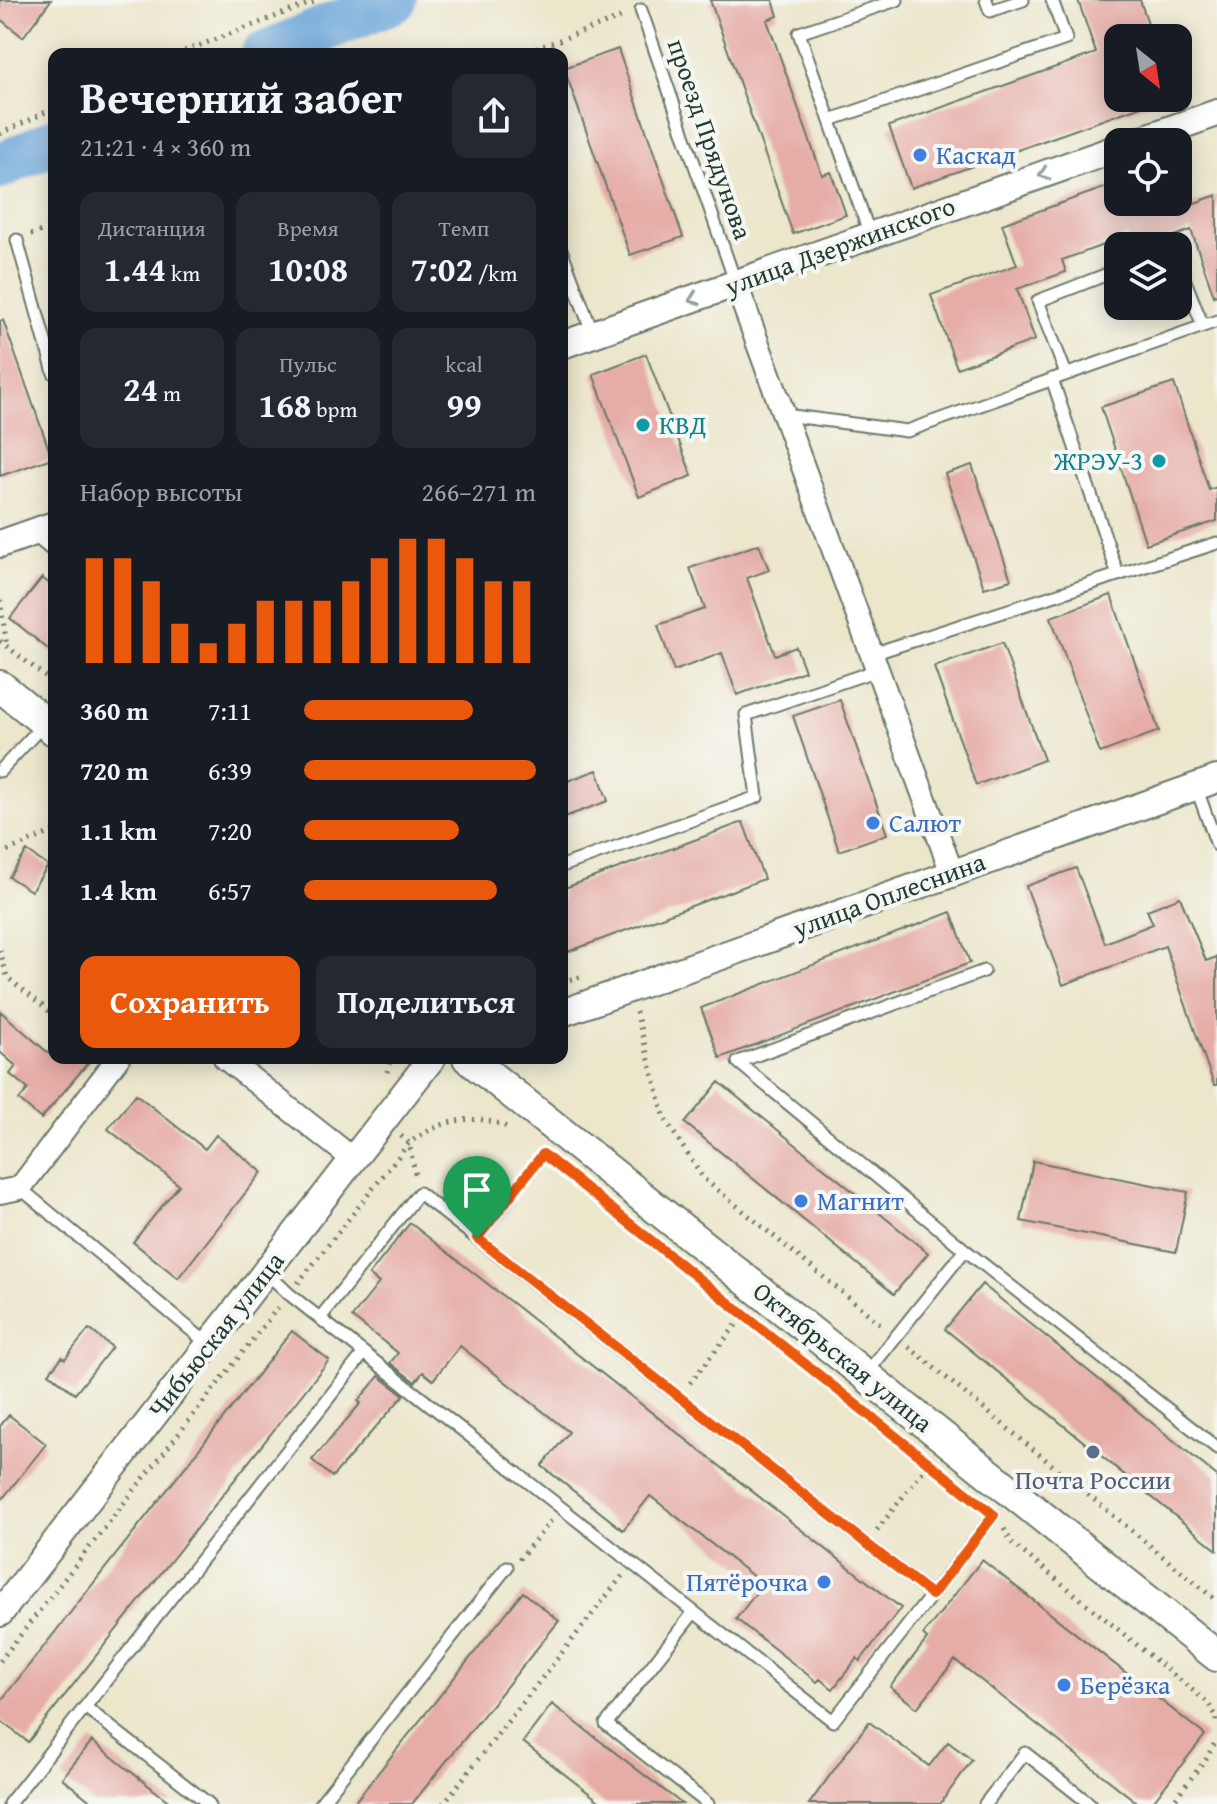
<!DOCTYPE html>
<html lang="ru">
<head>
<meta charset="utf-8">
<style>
	:root { --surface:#171b24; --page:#242831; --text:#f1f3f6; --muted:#9ea1a6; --accent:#ea580c }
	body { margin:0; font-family:"Gentium Book Plus",serif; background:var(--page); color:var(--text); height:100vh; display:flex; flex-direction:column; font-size:30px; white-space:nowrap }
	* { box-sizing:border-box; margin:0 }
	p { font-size:26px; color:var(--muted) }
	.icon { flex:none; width:44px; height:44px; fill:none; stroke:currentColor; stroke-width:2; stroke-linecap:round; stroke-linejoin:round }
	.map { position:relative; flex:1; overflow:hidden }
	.panel { position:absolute; left:48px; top:48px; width:520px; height:1016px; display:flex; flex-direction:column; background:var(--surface); border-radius:16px; box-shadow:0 4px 20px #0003 }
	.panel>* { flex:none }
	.needle { width:52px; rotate:150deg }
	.fabs { position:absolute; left:1104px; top:24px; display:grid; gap:16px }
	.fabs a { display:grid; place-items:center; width:88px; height:88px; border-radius:16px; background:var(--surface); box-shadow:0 4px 20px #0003; font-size:40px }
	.pin { position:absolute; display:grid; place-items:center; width:68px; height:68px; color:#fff; margin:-82px -34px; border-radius:50% 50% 50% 0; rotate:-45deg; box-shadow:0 0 8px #0007 }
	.pin .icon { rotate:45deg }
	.round { display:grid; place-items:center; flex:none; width:84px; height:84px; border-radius:16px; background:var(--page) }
	.head { display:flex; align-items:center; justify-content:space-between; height:136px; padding:0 32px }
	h1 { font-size:44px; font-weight:700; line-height:60px }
	.figures { display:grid; grid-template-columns:repeat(3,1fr); gap:12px; height:136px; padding:8px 32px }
	.figures div { display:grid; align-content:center; border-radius:16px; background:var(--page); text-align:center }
	.figures b { font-size:34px; font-weight:700 }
	.figures small { font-size:22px; font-weight:400 }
	.figures p { font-size:22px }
	.chart { height:224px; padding:16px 32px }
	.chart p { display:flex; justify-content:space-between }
	.chart svg { width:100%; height:144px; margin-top:8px; stroke:var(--accent); stroke-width:6 }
	.cta { display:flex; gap:16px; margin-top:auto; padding:16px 32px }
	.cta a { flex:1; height:92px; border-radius:16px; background:var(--accent); color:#fff; font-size:32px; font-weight:700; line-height:92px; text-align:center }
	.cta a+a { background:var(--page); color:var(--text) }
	ul { padding:0 32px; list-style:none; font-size:26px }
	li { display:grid; grid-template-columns:128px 96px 1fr; align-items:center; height:60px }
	li i { height:20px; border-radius:10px; background:var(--accent) }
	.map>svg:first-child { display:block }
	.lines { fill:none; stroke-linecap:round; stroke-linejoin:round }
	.river { stroke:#69a4d9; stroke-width:46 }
	.building { fill:#e6aca6 }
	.service-casing { stroke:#677869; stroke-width:15 }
	.minor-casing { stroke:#677869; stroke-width:26 }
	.tertiary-casing { stroke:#677869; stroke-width:30 }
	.secondary-casing { stroke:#677869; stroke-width:34 }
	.path { stroke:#677869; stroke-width:5; stroke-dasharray:2 6; stroke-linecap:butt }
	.service { stroke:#fff; stroke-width:11 }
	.minor { stroke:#fff; stroke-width:22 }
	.tertiary { stroke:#fff; stroke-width:26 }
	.secondary { stroke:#fff; stroke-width:30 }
	.oneway { stroke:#8f9e9a }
	.route-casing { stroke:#fff; stroke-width:16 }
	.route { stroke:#ea580c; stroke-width:10 }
	.shop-dot { fill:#3f7fe0; stroke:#f6f6f2; stroke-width:3 }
	.culture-dot { fill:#0f9aa8; stroke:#f6f6f2; stroke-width:3 }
	.service-dot { fill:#5c6f8a; stroke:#f6f6f2; stroke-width:3 }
	.labels { text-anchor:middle; stroke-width:8; stroke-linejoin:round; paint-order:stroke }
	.street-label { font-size:26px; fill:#1f3d34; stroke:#f6f6f2 }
	.shop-label { font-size:26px; fill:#366cbe; stroke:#f6f6f2; text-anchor:start }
	.culture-label { font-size:26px; fill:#0d838f; stroke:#f6f6f2; text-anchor:start }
	.service-label { font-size:26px; fill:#4e5e75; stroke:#f6f6f2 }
</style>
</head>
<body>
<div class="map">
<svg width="1217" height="1804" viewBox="0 0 1217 1804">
	<rect width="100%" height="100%" fill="#f6f6f2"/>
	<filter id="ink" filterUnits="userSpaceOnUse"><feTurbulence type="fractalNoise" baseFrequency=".0125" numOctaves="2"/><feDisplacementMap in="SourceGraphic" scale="16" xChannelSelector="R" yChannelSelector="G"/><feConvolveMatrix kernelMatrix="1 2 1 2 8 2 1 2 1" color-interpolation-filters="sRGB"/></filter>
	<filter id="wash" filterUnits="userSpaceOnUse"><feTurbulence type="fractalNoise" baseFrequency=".006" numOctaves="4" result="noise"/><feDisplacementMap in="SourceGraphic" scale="32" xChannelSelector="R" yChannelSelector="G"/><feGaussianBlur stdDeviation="1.8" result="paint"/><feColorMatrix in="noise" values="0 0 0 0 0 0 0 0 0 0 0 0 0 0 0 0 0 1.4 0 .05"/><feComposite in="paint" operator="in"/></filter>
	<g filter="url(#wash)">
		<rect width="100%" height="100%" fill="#ece6cb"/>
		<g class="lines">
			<path class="river" d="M264,54L394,0
				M0,166L54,141"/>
		</g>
		<g id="blocks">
			<path class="building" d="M0,0H51L23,37L0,19Z
				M710,0H773L778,16L767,20L822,175L831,172L846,215L793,234Z
				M1078,0H1140L1153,38H1118V98H1155L1156,101L911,188L889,126L1096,53Z
				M618,49L683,237L630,255L564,68Z
				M1118,183V202H1160L1164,214L1217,195V295L1214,296L1191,230L1147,246H1131L1128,236L1062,260L1066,272L1017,289L1035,340L957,368L931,295L1017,265L1002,224Z
				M3,320L52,458L0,476V321Z
				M646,354L692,476L639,497L593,374Z
				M1174,383L1209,490L1217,487V521L1146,544L1101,407Z
				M972,465L1011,580L984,588L945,474Z
				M759,544L769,570L747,578L775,655L796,647L805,671L737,695L722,653L674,671L658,625L705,609L690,568Z
				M42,578L54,587V654L10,618Z
				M1111,595L1159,731L1100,753L1051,617Z
				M1002,643L1044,760L976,785L934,667Z
				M840,700L887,834L839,851L793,716Z
				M597,770L608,801L562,818V783Z
				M743,822L764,879L562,954V889Z
				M27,851L48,866L31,891L9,877Z
				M1076,868L1105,943L1153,924L1147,910L1180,897L1206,961L1217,957V1085H1214L1165,946L1063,985L1026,886Z
				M951,912L970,963L720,1058L701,1008Z
				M0,1011L54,1058H92L41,1119L19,1100L28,1089L10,1074L16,1066L0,1052Z
				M719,1082L928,1253L894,1294L685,1123Z
				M136,1094L205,1149L216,1135L262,1172L178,1278L133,1242L179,1185L108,1129Z
				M1033,1161L1188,1192L1176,1252L1021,1221Z
				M410,1223L901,1608L860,1661L857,1658L833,1689L820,1679L817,1682L736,1619L763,1584L650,1496L623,1530L542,1466L569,1432L460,1346L433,1380L423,1372L415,1382L390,1363L398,1353L352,1317L379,1283L369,1275Z
				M982,1284L1217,1476V1550L945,1329Z
				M89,1329L112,1347L75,1394L49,1373L62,1357L65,1359Z
				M292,1331L329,1360L28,1742L0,1720V1702Z
				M379,1376L404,1395L332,1477L312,1460L361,1403L358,1401Z
				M9,1415L46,1444L0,1502V1426Z
				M982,1560L1205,1735L1151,1804H1139L955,1660L917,1708L890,1687L927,1639L923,1635Z
				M523,1592L559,1621L412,1804H353Z
				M552,1704L682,1804H603L523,1742Z
				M869,1722L929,1766L948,1742L972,1760L940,1804H809Z
				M92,1741L172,1804H94L62,1778Z"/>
		</g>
	</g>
	<g filter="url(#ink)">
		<use href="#blocks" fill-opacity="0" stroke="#677869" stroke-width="2"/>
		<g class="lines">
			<defs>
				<path id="service" d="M986,0L990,11L1023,0
					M641,10L736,284
					M830,120L1066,39L1052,0
					M870,235L799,33L897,0
					M17,240L54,373
					M562,252L593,334
					M1203,326L1217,321
					M1066,374L1038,301L1118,270
					M1052,379L1118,575
					M785,415L907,431L1203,326L1178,263
					M31,533L54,552
					M872,654L1217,543
					M0,771L43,725
					M1196,787L1217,845
					M562,866L757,797L746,715L877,670
					M20,1188L208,1344
					M965,1250L1217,1448
					M266,1272L289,1294L364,1353
					M320,1318L419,1193L932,1595
					M866,1374L965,1250L738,1062L984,971
					M694,1612L606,1724L708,1804
					M9,1804L85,1707
					M209,1804L85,1707L364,1353L833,1721L994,1515
					M320,1804L507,1567
					M985,1804L1025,1753L1090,1804"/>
				<path id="minor" d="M736,284L952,873
					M225,1058L353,1159
					M0,1192L20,1188L118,1058"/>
				<path id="tertiary" d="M1134,142L1217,113
					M562,345L1118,148
					M0,544L54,525
					M562,1013L1217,779
					M0,1613L432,1058"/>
				<path id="secondary" d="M0,686L54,730
					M468,1058L1217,1656"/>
			</defs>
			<use href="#service" class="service-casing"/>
			<use href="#minor" class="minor-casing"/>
			<use href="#tertiary" class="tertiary-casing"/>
			<use href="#secondary" class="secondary-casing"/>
			<path class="path" d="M177,54L319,0
				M521,54L625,16
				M0,134L54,108
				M31,235L54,226
				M0,600L7,646
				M0,641L54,683
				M0,854L54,831
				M0,950L7,977L54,1015
				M562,981L581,977
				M636,1012L665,1119L703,1178L883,1326
				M387,1072L391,1058
				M401,1136L409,1143L416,1178
				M487,1225L543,1154
				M298,1283L409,1143C439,1121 474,1111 509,1128
				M909,1347L1217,1601
				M690,1383L744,1315
				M1004,1529L1012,1543L1207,1702L1217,1717V1726
				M877,1530L929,1463
				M519,1559L551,1521
				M0,1661L279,1306
				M443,1804L623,1575
				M1171,1804L1206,1759L1217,1739"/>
			<use href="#service" class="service"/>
			<use href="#minor" class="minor"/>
			<use href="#tertiary" class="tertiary"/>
			<use href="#secondary" class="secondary"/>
		</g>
		<defs><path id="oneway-chevron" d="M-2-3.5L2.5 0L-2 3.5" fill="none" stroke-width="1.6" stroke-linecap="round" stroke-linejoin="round" transform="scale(2)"/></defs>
		<g class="oneway">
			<use href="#oneway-chevron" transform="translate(1044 174) rotate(161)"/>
			<use href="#oneway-chevron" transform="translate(694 299) rotate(160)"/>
		</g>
	</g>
	<g class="lines" filter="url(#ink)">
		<defs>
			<path id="route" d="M543,1154L994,1515L932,1595L477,1238Z"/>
		</defs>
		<use href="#route" class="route-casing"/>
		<use href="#route" class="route"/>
	</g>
	<g class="shop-dot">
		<circle cx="920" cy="155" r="8"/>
		<circle cx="873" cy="823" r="8"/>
		<circle cx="801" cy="1201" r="8"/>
		<circle cx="824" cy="1582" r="8"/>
		<circle cx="1064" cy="1685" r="8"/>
	</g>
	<g class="culture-dot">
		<circle cx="643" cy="425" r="8"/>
		<circle cx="1159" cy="461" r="8"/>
	</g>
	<circle class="service-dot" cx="1093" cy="1452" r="8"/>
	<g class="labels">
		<g class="street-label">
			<text transform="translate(710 139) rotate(71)" y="9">проезд Прядунова</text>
			<text transform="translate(840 246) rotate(-20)" y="9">улица Дзержинского</text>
			<text transform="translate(889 895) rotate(-20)" y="9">улица Оплеснина</text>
			<text transform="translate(216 1335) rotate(-52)" y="9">Чибьюская улица</text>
			<text transform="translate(843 1357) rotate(39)" y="9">Октябрьская улица</text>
		</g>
		<g class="shop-label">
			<text x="936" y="164">Каскад</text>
			<text x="889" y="832">Салют</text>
			<text x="817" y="1210">Магнит</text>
			<text x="808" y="1591" text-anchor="end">Пятёрочка</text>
			<text x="1080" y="1694">Берёзка</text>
		</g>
		<g class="culture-label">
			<text x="659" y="434">КВД</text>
			<text x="1143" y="470" text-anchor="end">ЖРЭУ-3</text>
		</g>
		<g class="service-label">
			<text x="1093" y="1489">Почта России</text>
		</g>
	</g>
</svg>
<div class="fabs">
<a><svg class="needle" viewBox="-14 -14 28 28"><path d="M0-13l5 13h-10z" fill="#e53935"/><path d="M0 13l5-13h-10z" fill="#9ea1a6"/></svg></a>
<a><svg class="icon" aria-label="locate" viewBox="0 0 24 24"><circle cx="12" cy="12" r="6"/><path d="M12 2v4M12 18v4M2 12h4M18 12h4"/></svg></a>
<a><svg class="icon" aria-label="layers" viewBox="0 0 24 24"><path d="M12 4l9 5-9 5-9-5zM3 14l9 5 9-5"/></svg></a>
</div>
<div class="pin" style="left:477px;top:1238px;background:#1e9e55"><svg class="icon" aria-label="arrive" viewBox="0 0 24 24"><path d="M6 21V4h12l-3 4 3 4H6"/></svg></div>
<section class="panel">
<div class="head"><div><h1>Вечерний забег</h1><p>21:21 · 4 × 360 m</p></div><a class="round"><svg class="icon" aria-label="share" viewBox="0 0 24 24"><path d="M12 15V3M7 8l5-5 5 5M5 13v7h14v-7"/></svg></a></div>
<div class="figures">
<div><p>Дистанция</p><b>1.44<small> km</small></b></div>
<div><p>Время</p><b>10:08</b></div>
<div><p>Темп</p><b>7:02<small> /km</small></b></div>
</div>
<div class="figures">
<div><b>24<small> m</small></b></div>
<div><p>Пульс</p><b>168<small> bpm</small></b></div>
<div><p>kcal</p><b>99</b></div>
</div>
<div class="chart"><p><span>Набор высоты</span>266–271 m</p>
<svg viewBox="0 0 160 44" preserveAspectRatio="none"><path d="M5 44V12M15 44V12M25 44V19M35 44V32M45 44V38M55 44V32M65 44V25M75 44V25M85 44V25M95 44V19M105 44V12M115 44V6M125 44V6M135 44V12M145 44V19M155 44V19"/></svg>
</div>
<ul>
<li><b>360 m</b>7:11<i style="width:73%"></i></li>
<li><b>720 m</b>6:39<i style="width:100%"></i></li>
<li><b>1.1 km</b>7:20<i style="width:67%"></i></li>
<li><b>1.4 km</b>6:57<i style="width:83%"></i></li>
</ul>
<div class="cta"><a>Сохранить</a><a>Поделиться</a></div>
</section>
</div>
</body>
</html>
